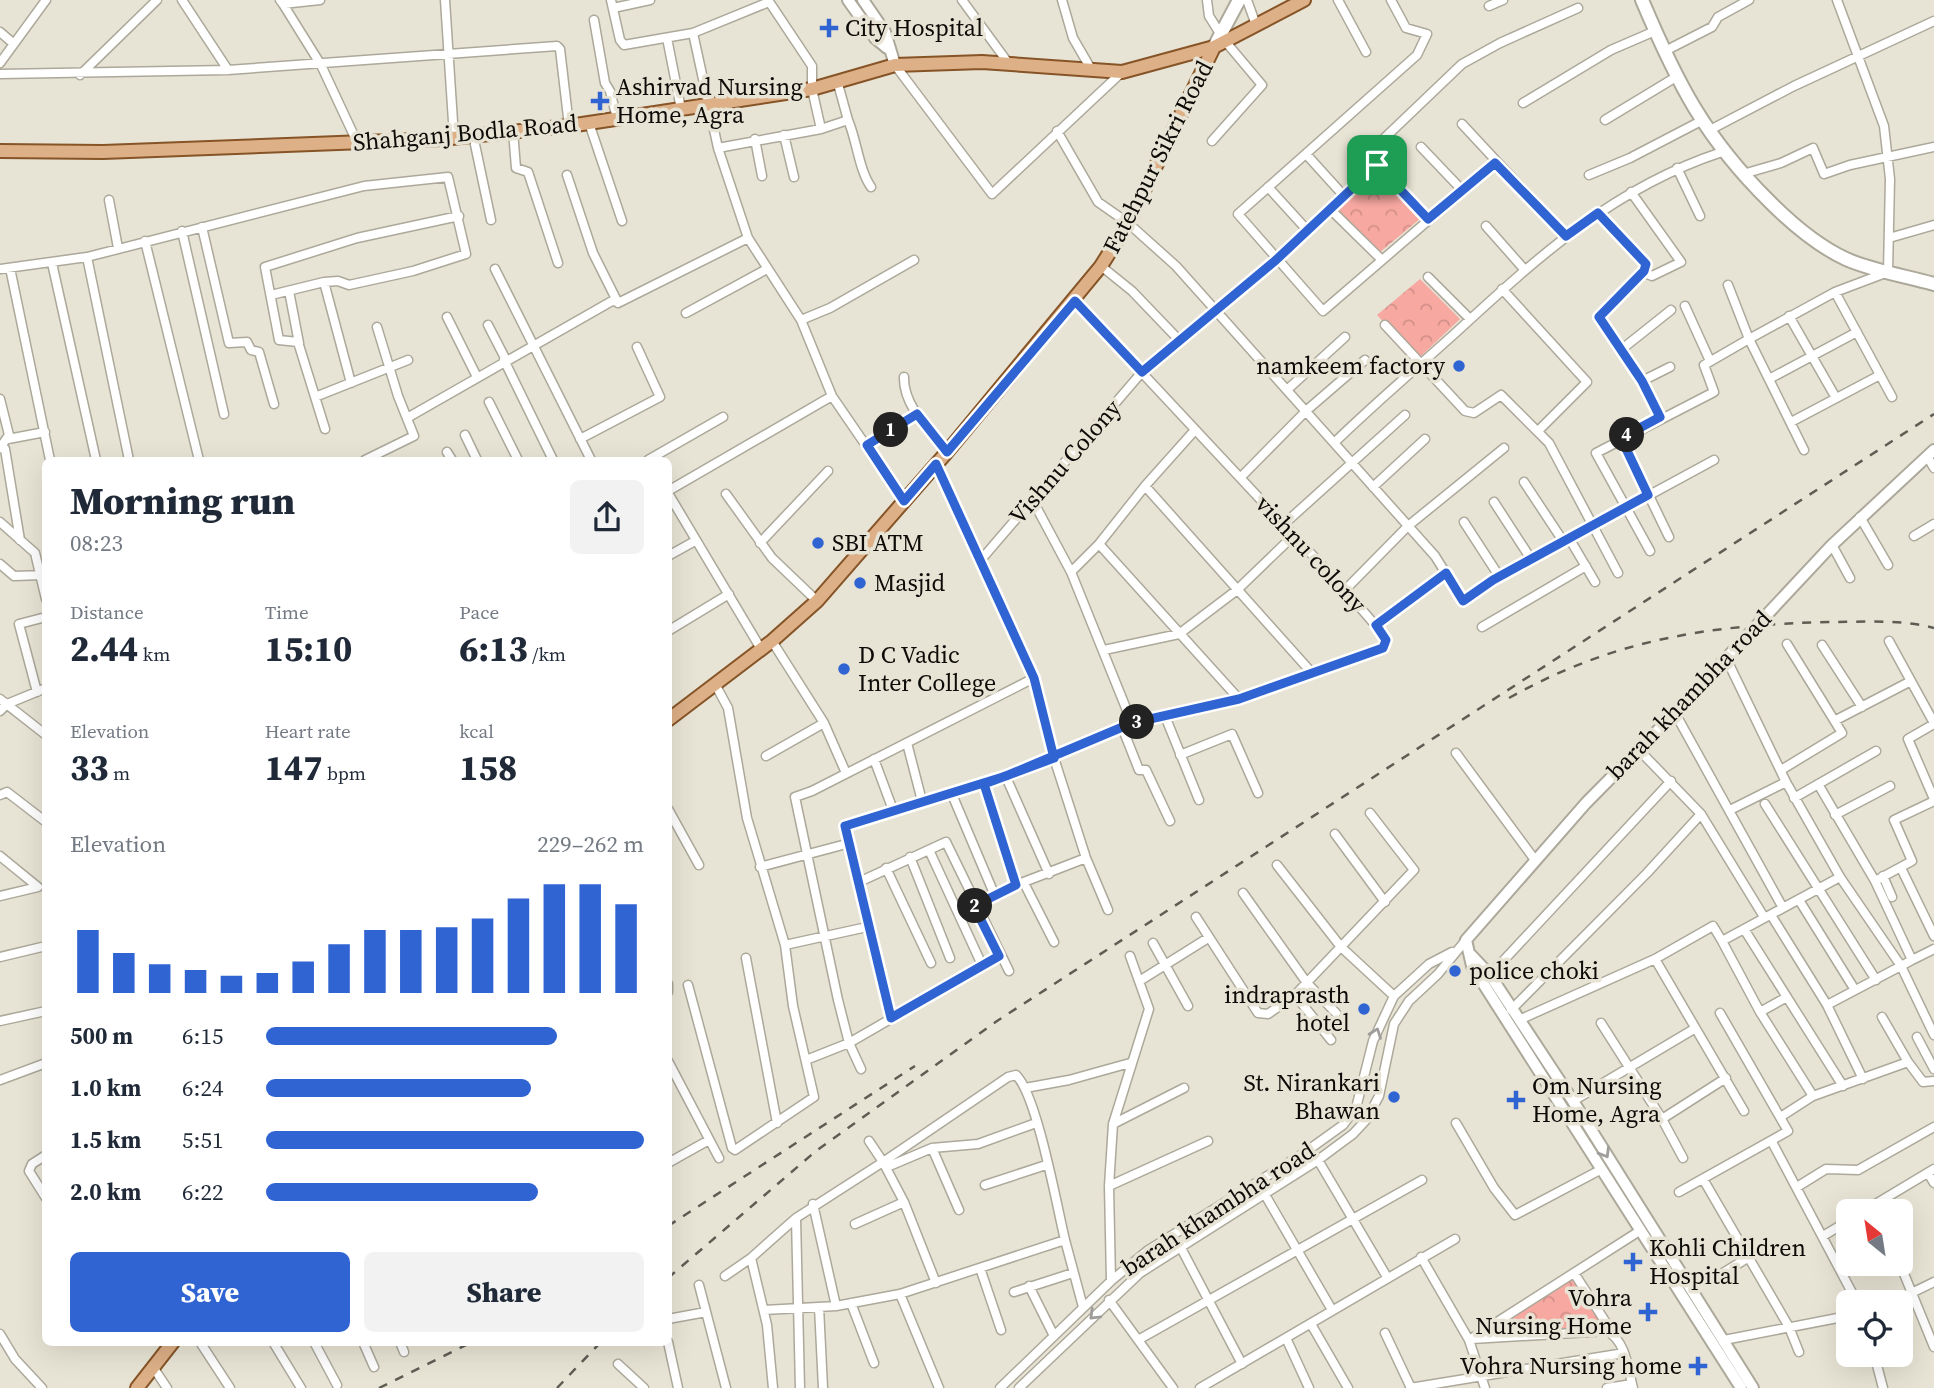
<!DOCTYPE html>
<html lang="en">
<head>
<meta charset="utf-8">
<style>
	:root { --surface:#fff; --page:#f2f2f3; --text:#1f2937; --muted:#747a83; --accent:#3064d2 }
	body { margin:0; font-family:"Source Serif 4",serif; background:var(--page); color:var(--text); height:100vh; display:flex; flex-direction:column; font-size:26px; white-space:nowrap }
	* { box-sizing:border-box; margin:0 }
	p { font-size:23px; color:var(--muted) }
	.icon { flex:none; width:38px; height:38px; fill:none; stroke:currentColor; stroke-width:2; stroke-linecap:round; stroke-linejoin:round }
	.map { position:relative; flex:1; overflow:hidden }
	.side { position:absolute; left:42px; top:457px; width:630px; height:889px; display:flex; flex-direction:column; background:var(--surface); border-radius:10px; box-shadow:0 7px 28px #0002 }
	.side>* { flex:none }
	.needle { width:46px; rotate:330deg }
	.buttons { position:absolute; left:1836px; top:1199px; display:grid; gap:14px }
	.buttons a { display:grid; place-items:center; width:77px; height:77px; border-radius:10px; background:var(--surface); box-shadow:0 7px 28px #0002; font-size:35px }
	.pin { position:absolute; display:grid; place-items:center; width:60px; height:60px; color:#fff; margin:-30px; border-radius:14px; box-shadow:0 4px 10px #0006 }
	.km { position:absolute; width:35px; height:35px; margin:-18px; border-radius:50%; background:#222; color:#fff; font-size:19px; line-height:35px; text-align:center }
	.round { display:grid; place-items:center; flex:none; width:74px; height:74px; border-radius:10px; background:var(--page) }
	.summary { display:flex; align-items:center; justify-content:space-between; height:119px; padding:0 28px }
	h1 { font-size:38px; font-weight:800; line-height:52px }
	.metrics { display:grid; grid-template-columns:repeat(3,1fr); gap:10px; height:119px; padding:7px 28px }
	.metrics div { display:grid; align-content:center }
	.metrics b { font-size:35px; font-weight:800 }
	.metrics small { font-size:19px; font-weight:400 }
	.metrics p { font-size:19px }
	.chart { height:196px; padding:14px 28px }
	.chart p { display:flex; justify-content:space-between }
	.chart svg { width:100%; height:126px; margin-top:7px; stroke:var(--accent); stroke-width:6 }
	.button { display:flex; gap:14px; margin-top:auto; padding:14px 28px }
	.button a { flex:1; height:80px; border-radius:10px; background:var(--accent); color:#fff; font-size:28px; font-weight:800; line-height:80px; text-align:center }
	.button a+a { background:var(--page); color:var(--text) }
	ul { padding:0 28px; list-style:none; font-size:23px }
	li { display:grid; grid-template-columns:112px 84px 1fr; align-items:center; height:52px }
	li i { height:18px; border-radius:9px; background:var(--accent) }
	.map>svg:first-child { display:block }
	.park { fill:url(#park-crowns) }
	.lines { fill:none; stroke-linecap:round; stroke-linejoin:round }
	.minor-casing { stroke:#aca89a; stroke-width:11 }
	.tertiary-casing { stroke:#aca89a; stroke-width:14 }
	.secondary-casing { stroke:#aca89a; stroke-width:16 }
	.primary-casing { stroke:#865426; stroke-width:16 }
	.minor { stroke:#fff; stroke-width:8 }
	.tertiary { stroke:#fff; stroke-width:10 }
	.secondary { stroke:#fff; stroke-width:12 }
	.primary { stroke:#ddb087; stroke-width:12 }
	.rail { stroke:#5f5c54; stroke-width:2.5; stroke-dasharray:9 9; stroke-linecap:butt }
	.oneway { stroke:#9e9d9c }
	.route-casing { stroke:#fff; stroke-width:14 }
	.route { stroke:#3064d2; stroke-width:9 }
	.poi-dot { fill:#3064d2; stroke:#e8e4d5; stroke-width:2.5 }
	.labels { text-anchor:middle; stroke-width:7; stroke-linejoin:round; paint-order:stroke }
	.poi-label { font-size:24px; fill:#0d0b07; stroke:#e8e4d5; text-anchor:start }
	.street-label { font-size:24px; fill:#0d0b07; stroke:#e8e4d5 }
</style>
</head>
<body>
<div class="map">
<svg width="1934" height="1388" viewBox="0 0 1934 1388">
	<defs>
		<pattern id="park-crowns" width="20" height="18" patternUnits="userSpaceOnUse" patternTransform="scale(1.75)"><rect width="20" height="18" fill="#f7a8a1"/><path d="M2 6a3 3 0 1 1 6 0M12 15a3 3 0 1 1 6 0" fill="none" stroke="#d38f89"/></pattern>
	</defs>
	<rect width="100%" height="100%" fill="#e8e4d5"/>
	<path class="park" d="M1374,172L1421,218L1373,258L1331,216Z
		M1420,279L1460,319L1418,359L1377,315Z
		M1575,1276L1603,1321V1327L1478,1335Z"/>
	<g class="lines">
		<defs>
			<path id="minor" d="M182,0L228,70
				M280,0L283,4L320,0
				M445,0L454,137
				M611,0L620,40L624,45L693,33L769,2
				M768,0L812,66V89L821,129
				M962,0L1009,64
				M1062,0L1073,38L1091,69
				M1207,0L1209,16L1221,35
				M1247,0L1256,25
				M1338,0L1366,52
				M1391,0L1406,28L1427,34L1417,55L1238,214L1323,311L1495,163
				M283,4L321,65L357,142
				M1489,6L1503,0
				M613,8L650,0
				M594,20L605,83L610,91L617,118
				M0,32L14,44
				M693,33L718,148L748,238L801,320L832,396L904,501
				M667,38L681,109
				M1665,51L1712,27L1718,17L1749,0
				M0,63L46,0
				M895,65L992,194L1122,72
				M0,74L228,70L557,46L560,49L569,126
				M80,75L157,0
				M1523,103L1611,50L1655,31
				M848,120C857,141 859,170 871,187
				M1605,120L1676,77
				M589,123L622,221
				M1462,124L1566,236
				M513,131L516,168L528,172L558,263
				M1057,131L1098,202L1128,223L1176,266L1435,556L1463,601L1493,580L1714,460
				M1708,131L1794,86L1934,21
				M473,135L491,220
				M784,135L794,177
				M755,139L762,176
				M1212,141L1262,85L1225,41
				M1421,147L1462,190
				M718,148L821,129L848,120L838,84
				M1306,154L1344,196
				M1377,165L1428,219
				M1677,168L1700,216
				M1743,174L1781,163L1813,148L1824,174L1850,165L1934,147
				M567,175L593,253L618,303
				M1589,175L1630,158L1701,121
				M1268,187L1308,231
				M1631,192L1681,262L1652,276L1642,272
				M109,200L118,248
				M1330,209L1382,260
				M1598,213L1646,264L1644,271L1599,317L1642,381L1660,417
				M1486,226L1524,269
				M202,227L229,343L247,342L251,350L259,352L274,404
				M182,231L224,414
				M1889,238L1934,225
				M145,241L199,460
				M87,257L129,460
				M52,263L96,460
				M1101,266L1132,291L1179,340
				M10,268L50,460
				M0,269L87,257L364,186L448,177L466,254L413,271L349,285L338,281L324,282L271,295
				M495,269L591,460
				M1428,277L1470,319
				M324,282L351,383
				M1502,289L1587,382L1539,430
				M289,291L299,343
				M1835,292L1888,272L1890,179L1884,126L1837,0
				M1685,306L1710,361
				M686,313L767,269
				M1789,316L1836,398
				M447,317L477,377
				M801,320L830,308L914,260
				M488,325L506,360
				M1385,325L1465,411L1474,413L1501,395L1549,443L1618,573
				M1622,349L1671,310
				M504,360L553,460
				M904,377C903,406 930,430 947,452
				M1769,379L1857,332
				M1642,381L1670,367
				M1288,389L1345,337
				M315,397L408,360
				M0,399L9,435L0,448
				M489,402L518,460
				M407,418L612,301L620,302L748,238
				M1791,422L1880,375
				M325,429L298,342L279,340L265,267L357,238L459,216
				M1195,430L1145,486L1312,673
				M465,435L477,460
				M1621,438L1669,537
				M8,439L45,432
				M580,439L660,397L637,347
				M1334,443C1372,406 1413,371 1452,336C1536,259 1612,188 1722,152
				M867,445L917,414
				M0,448L5,449L20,540
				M1804,450L1749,339L1835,292L1892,397
				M447,452L452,460
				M1927,456L1934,468
				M365,460L414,436L398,396L377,327
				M648,460L723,417
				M936,464L1034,678L1054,758L1086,858L1108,910
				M1241,477L1307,410L1365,360
				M1524,482L1563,541
				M1373,487L1425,439
				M668,491L832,396
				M668,493L761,649
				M726,494L772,558L817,601
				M1033,501L1071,572L1132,723
				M1494,502L1531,559
				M1860,517L1888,565
				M0,522L35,553L46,599
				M1464,522L1499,576
				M1283,525L1405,415
				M1914,536L1934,524
				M1569,538L1595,582
				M760,543L828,471
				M1099,544L1239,699
				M1832,545L1850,578
				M1650,551L1596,453L1714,392L1704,365L1749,339L1728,285
				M668,556L695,541
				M980,561L1142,372L1276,260L1381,161L1373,149L1462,64L1500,43L1578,8
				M0,564L14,576L43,575
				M1071,572L1099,544L1145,486
				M1345,590L1408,526L1504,448
				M1376,626L1446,574
				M1482,627L1586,566
				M668,631L729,594
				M1889,641L1934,723
				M1822,645L1862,707
				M1104,650L1179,634L1237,590L1293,536
				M1726,658L1786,782L1730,810
				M37,692L19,624L46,617
				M0,699L46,735
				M0,711L7,704L46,688
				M1675,713L1783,908
				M1165,716L1199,800
				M1836,720L1911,681
				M824,723L846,773
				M1934,724L1908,739L1934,799
				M1122,727L1139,770H1146L1170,821
				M907,743L922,801
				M1639,750L1701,814L1764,917
				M1456,753L1535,860
				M1180,755L1232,734L1258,793
				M766,756L824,723L772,641
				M874,759L893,810
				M1781,770L1842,733L1787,644
				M1006,777L1049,874
				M1786,782L1840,877L1901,966L1912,960
				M984,784L1016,885
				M1818,784L1875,881L1912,861L1894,820L1934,801
				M951,792L995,896
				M0,795L7,792L46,822
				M1794,798L1876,751
				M1765,804L1876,980
				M668,809L699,865
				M1835,815L1890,786
				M1335,834L1385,902
				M929,850L982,965
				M0,856L38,887L0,896
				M910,857L950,958
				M1277,865L1341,947L1394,996
				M760,867L850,843
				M886,868L931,963
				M1901,868L1934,936
				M1883,876L1892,897
				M1875,881L1912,960L1934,949
				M859,882L845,826L1006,777L1132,723L1239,699L1383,648L1386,643L1376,626L1345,590L1075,301
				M1024,883L1054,942
				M1243,893L1307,983L1336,1013
				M1799,900L1855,990
				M974,906L1016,885L1086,858
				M1771,915L1827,1005L1863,1079
				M1196,917L1258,1013L1268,1014L1295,995L1414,870L1370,813
				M1744,929L1843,1086
				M1153,943L1188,1006
				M785,945L867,927
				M0,957L46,946
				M746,958L777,1123
				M1655,959L1744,1111
				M1490,975L1671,781
				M1141,980L1208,938
				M668,984V992
				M688,985L732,1148L735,1150L814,1097L793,1006L785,945L747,818L728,708L715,684
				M1295,995L1331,1040
				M1787,997L1760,1012L1722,941L1840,877
				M1827,1005L1901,966L1934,1035
				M1511,1010L1647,873L1701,814
				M1760,1012L1813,1096
				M891,1018L859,882L946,842L1009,971
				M1519,1020L1655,959L1713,926L1722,941
				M0,1021L46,1011
				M1601,1023L1662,1119L1683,1158
				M1917,1037L1934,1069
				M806,1060L849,1043L999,956
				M668,1061L719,1158
				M1908,1062L1923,1082L1934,1081
				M861,1069L849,1043L838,1000L795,797L812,791L1034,678
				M0,1080L46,1063
				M1025,1088L1069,1080L1130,1063
				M1573,1101L1694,1029
				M1782,1116L1813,1096L1908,1062L1882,1017
				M1662,1119L1726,1078
				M1456,1123L1494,1188L1515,1215L1602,1169
				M1113,1124L1184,1088
				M869,1141L883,1162L1008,1077L1016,1075C1037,1095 1057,1207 1065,1240
				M1772,1142L1857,1302
				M932,1148L959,1210
				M46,1155L32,1164L29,1171L46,1198
				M1318,1160L1387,1277
				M668,1163L709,1140
				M887,1167L932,1148L978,1144L1036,1123
				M1928,1173L1934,1183
				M1703,1179L1789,1327L1799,1352
				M985,1185L1046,1165
				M1109,1186L1208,1141
				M1797,1187L1826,1169L1858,1170L1934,1127
				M1679,1192L1788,1131L1720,1013
				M1264,1193L1332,1310
				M813,1204L836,1306L900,1294L1065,1240L1083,1307
				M1864,1211L1934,1169
				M796,1218L883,1162L904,1202L936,1283
				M855,1224L904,1202
				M1823,1236L1848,1221
				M1180,1246L1242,1364
				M1421,1257L1469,1340L1485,1388
				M1900,1264L1934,1347
				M980,1268L1001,1330
				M1574,1273L1612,1332
				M1723,1273L1749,1257
				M725,1276L751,1258
				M1111,1281L1109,1186L1113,1124L1149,1009L1130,956
				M699,1285L726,1388
				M1029,1286L1054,1336
				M1014,1292L1073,1273
				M900,1294L939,1388
				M1109,1300L1173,1388
				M1893,1302L1934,1282
				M851,1303L874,1363
				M819,1307L823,1388
				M764,1310L836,1306
				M668,1319L706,1312
				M1311,1324L1348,1388
				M1385,1333L1411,1388
				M0,1334L15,1359L42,1388
				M1286,1338L1309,1388
				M1472,1339L1607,1331C1626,1341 1628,1369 1633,1388
				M1138,1340L1422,1180
				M1469,1340L1641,1230
				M1724,1340L1848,1316
				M200,1342L230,1388
				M273,1342L301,1388
				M314,1342L337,1385
				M363,1342L374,1367
				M400,1342L404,1352
				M668,1342L678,1388
				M1874,1354L1883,1388
				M618,1364L644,1388
				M153,1367L167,1388
				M773,1388L767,1325L751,1258L796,1218L800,1388
				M1000,1388L1111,1281L1147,1251L1304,1153L1343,1125L1356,1108L1373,1041L1394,996L1429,964L1452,952
				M1019,1388L1140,1273L1318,1160L1353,1134L1367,1119L1379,1096L1394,1024L1409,1001L1438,974L1466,940
				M1200,1388L1455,1239
				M1410,1388L1624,1353
				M1607,1388L1632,1384"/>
			<path id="tertiary" d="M848,0L875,38L887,48
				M863,0L885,32L895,65
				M1471,955L1490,975L1573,1101L1753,1388
				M1741,1388L1472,966L1466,940L1586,803L1675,713L1832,545L1934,450"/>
			<path id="secondary" d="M1642,0C1677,83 1705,138 1770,202C1792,224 1818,246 1846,259C1873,271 1906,276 1934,284
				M1214,47L1239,0"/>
			<path id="primary" d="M0,151L103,152L442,139L569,126L812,89L895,65L982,62L1122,72L1214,47L1304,0
				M668,720L772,641L817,601L947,452L1101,266L1128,223L1214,47
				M137,1388L173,1342"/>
		</defs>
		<use href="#minor" class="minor-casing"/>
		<use href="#tertiary" class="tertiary-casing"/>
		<use href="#secondary" class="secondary-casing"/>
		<use href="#primary" class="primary-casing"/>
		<use href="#minor" class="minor"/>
		<use href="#tertiary" class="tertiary"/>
		<use href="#secondary" class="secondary"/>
		<use href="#primary" class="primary"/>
		<path class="rail" d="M1509,698C1614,639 1709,625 1828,622C1863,622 1900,619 1934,628
			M668,1226L915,1066
			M668,1278L816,1151L997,1021L1934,414
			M379,1388L472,1342
			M557,1388L601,1342"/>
	</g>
	<defs><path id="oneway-chevron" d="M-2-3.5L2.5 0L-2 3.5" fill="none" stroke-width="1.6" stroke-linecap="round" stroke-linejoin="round" transform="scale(1.75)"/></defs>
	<g class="oneway">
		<use href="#oneway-chevron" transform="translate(1376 1033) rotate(-70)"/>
		<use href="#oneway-chevron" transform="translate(1605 1153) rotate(59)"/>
		<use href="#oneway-chevron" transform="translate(1094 1315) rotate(136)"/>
	</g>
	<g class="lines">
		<defs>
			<path id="route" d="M1377,165L1276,260L1142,372L1075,301L947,452L917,414L867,445L904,501L936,464L1034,678L1054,758L984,784L1016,885L974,906L999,956L891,1018L845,826L1006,776L1132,723L1239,699L1383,648L1386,640L1376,625L1446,573L1463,601L1493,580L1648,495L1621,438L1660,417L1642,381L1599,317L1644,271L1646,264L1598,213L1566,236L1495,163L1428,219L1377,165"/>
		</defs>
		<use href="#route" class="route-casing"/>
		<use href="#route" class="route"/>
	</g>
	<g class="poi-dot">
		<path d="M825.5 17.5h7v7h7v7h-7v7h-7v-7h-7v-7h7z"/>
		<path d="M596.5 90.5h7v7h7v7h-7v7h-7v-7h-7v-7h7z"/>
		<circle cx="1459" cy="366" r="7"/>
		<circle cx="818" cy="543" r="7"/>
		<circle cx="860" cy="583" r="7"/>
		<circle cx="844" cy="669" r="7"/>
		<circle cx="1455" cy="971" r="7"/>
		<circle cx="1364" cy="1009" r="7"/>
		<circle cx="1394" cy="1097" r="7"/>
		<path d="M1512.5 1089.5h7v7h7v7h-7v7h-7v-7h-7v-7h7z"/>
		<path d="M1629.5 1251.5h7v7h7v7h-7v7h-7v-7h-7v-7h7z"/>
		<path d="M1644.5 1301.5h7v7h7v7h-7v7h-7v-7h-7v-7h7z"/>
		<path d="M1694.5 1355.5h7v7h7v7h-7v7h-7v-7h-7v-7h7z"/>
	</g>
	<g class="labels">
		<g class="poi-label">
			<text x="845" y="36">City Hospital</text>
			<text x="616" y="95">Ashirvad Nursing<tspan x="616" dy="28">Home, Agra</tspan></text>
			<text x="1445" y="374" text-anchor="end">namkeem factory</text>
			<text x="832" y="551">SBI ATM</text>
			<text x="874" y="591">Masjid</text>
			<text x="858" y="663">D C Vadic<tspan x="858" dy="28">Inter College</tspan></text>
			<text x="1469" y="979">police choki</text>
			<text x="1350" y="1003" text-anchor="end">indraprasth<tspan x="1350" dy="28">hotel</tspan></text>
			<text x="1380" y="1091" text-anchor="end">St. Nirankari<tspan x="1380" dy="28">Bhawan</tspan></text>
			<text x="1532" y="1094">Om Nursing<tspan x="1532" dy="28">Home, Agra</tspan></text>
			<text x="1649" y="1256">Kohli Children<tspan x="1649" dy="28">Hospital</tspan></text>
			<text x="1632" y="1306" text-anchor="end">Vohra<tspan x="1632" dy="28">Nursing Home</tspan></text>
			<text x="1682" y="1374" text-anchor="end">Vohra Nursing home</text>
		</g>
		<g class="street-label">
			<text transform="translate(465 133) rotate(-5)" y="8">Shahganj Bodla Road</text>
			<text transform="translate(1158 157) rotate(-63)" y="8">Fatehpur Sikri Road</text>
			<text transform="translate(1065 462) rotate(-49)" y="8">Vishnu Colony</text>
			<text transform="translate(1311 554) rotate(47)" y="8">vishnu colony</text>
			<text transform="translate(1689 695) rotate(-46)" y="8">barah khambha road</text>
			<text transform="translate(1218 1209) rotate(-33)" y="8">barah khambha road</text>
		</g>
	</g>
</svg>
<div class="buttons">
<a><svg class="needle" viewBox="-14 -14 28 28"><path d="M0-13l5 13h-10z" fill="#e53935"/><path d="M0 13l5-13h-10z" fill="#747a83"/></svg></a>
<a><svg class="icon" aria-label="locate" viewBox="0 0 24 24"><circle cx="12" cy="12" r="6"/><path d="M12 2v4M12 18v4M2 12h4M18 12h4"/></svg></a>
</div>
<div class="pin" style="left:1377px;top:165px;background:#1e9e55"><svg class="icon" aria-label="arrive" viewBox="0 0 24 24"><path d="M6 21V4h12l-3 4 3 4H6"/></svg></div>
<b class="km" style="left:891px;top:430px">1</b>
<b class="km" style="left:975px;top:906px">2</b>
<b class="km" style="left:1137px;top:722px">3</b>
<b class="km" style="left:1627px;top:435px">4</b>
<section class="side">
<div class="summary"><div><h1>Morning run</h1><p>08:23</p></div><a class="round"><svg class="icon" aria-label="share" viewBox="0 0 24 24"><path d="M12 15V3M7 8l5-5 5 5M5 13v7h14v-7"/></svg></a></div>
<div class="metrics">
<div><p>Distance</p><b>2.44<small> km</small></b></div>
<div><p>Time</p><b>15:10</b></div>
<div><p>Pace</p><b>6:13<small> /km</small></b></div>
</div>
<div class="metrics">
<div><p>Elevation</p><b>33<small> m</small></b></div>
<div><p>Heart rate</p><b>147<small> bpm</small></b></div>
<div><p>kcal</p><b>158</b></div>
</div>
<div class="chart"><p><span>Elevation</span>229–262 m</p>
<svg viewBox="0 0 160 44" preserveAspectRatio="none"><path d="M5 44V22M15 44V30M25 44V34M35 44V36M45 44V38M55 44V37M65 44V33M75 44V27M85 44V22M95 44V22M105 44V21M115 44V18M125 44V11M135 44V6M145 44V6M155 44V13"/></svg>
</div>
<ul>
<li><b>500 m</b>6:15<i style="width:77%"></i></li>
<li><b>1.0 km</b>6:24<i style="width:70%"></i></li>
<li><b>1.5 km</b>5:51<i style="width:100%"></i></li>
<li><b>2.0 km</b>6:22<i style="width:72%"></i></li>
</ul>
<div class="button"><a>Save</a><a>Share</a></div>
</section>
</div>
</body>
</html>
